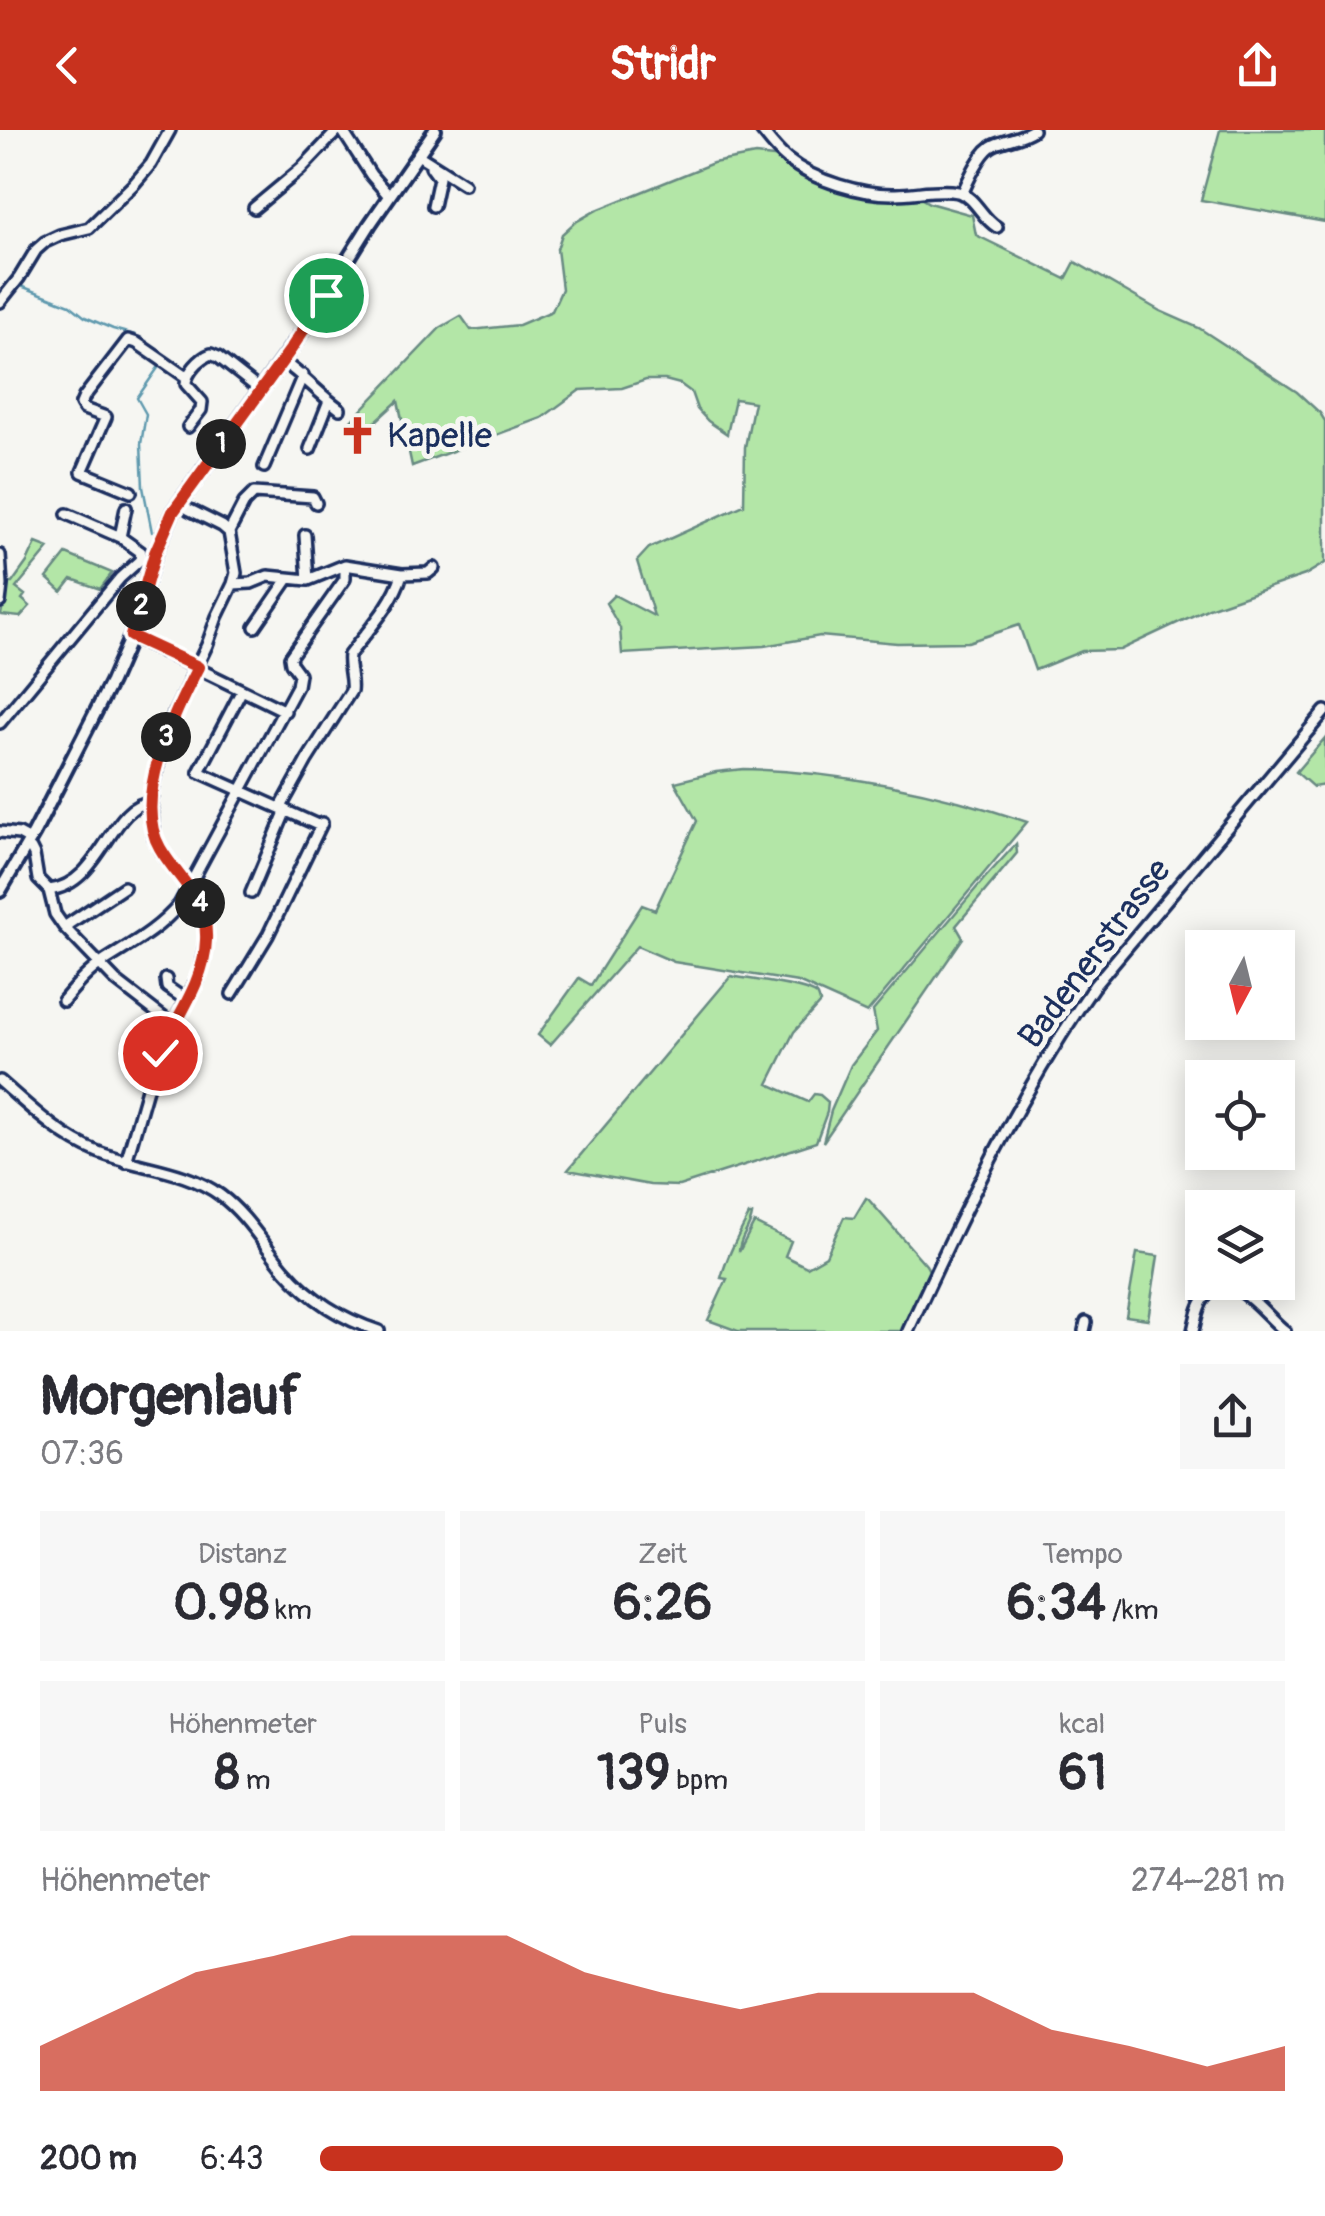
<!DOCTYPE html>
<html lang="de">
<head>
<meta charset="utf-8">
<style>
	:root { --surface:#fff; --page:#f7f7f7; --text:#2b2b33; --muted:#7c7c81; --accent:#c8321e }
	body { margin:0; font-family:Pangolin,sans-serif; background:var(--page); color:var(--text); height:100vh; display:flex; flex-direction:column; font-size:38px; white-space:nowrap }
	* { box-sizing:border-box; margin:0 }
	p { font-size:32px; color:var(--muted) }
	.icon { flex:none; width:55px; height:55px; fill:none; stroke:currentColor; stroke-width:2; stroke-linecap:round; stroke-linejoin:round }
	.map { position:relative; height:1201px; overflow:hidden }
	.sheet { display:flex; flex-direction:column; background:var(--surface); flex:1 }
	.sheet>* { flex:none }
	.needle { width:65px; rotate:187deg }
	.buttons { position:absolute; left:1185px; top:800px; display:grid; gap:20px }
	.buttons a { display:grid; place-items:center; width:110px; height:110px; border-radius:0px; background:var(--surface); box-shadow:0 5px 25px #0003; font-size:50px }
	.pin { position:absolute; display:grid; place-items:center; width:85px; height:85px; color:#fff; margin:-42px; border:5px solid #fff; border-radius:50%; box-shadow:0 2px 10px #0007 }
	.km { position:absolute; width:50px; height:50px; margin:-25px; border-radius:50%; background:#222; color:#fff; font-size:28px; line-height:50px; text-align:center }
	.round { display:grid; place-items:center; flex:none; width:105px; height:105px; border-radius:0px; background:var(--page) }
	.head { display:flex; align-items:center; justify-content:space-between; height:170px; padding:0 40px }
	h1 { font-size:55px; font-weight:700; line-height:75px }
	.figures { display:grid; grid-template-columns:repeat(3,1fr); gap:15px; height:170px; padding:10px 40px }
	.figures div { display:grid; align-content:center; border-radius:0px; background:var(--page); text-align:center }
	.figures b { font-size:50px; font-weight:700 }
	.figures small { font-size:28px; font-weight:400 }
	.figures p { font-size:28px }
	.chart { height:280px; padding:20px 40px }
	.chart p { display:flex; justify-content:space-between }
	.chart svg { width:100%; height:180px; margin-top:10px; fill:var(--accent); opacity:.7 }
	ul { padding:0 40px; list-style:none; font-size:32px }
	li { display:grid; grid-template-columns:160px 120px 1fr; align-items:center; height:75px }
	li i { height:25px; border-radius:12px; background:var(--accent) }
	header { display:flex; justify-content:space-between; align-items:center; height:130px; padding:0 40px; background:var(--accent); color:#fff; font-size:45px; font-weight:700 }
	.map>svg:first-child { display:block }
	.green { fill:#b3e6a7; stroke:#678a82; stroke-width:2.5 }
	.lines { fill:none; stroke-linecap:round; stroke-linejoin:round }
	.stream { stroke:#5f99ae; stroke-width:2.5 }
	.minor-casing { stroke:#1b2f5e; stroke-width:16 }
	.major-casing { stroke:#1b2f5e; stroke-width:18 }
	.minor { stroke:#f6f6f2; stroke-width:9 }
	.major { stroke:#f6f6f2; stroke-width:10 }
	.route-casing { stroke:#fff; stroke-width:20 }
	.route { stroke:#c8321e; stroke-width:12 }
	.labels { text-anchor:middle; stroke-width:10; stroke-linejoin:round; paint-order:stroke }
	.poi-label { font-size:35px; fill:#1b2f5e; stroke:#f6f6f2; text-anchor:start }
	.street-label { font-size:35px; fill:#1b2f5e; stroke:#f6f6f2 }
</style>
</head>
<body>
<header><svg class="icon" aria-label="back" viewBox="0 0 24 24"><path d="M15 5l-7 7 7 7"/></svg>Stridr<svg class="icon" aria-label="share" viewBox="0 0 24 24"><path d="M12 15V3M7 8l5-5 5 5M5 13v7h14v-7"/></svg></header>
<div class="map">
<svg width="1325" height="1201" viewBox="0 0 1325 1201">
	<rect width="100%" height="100%" fill="#f6f6f2"/>
	<filter id="ink" filterUnits="userSpaceOnUse"><feTurbulence type="fractalNoise" baseFrequency=".01" numOctaves="2"/><feDisplacementMap in="SourceGraphic" scale="20" xChannelSelector="R" yChannelSelector="G"/><feConvolveMatrix kernelMatrix="1 2 1 2 8 2 1 2 1" color-interpolation-filters="sRGB"/></filter>
	<g filter="url(#ink)">
		<path class="green" d="M1220,0H1325V92L1201,70Z
			M755,25L783,28L836,56L917,66L929,73L972,85L976,105L1066,149L1075,132L1160,181L1199,198L1297,262L1320,283L1325,291V433L1305,445L1209,478L1120,520L1082,521L1035,540L1019,495L968,512L897,513L820,506L764,516L622,524L620,498L606,473L614,465L654,486L637,431L649,418L744,375L745,317L754,272L735,269L727,304L708,291L697,279L691,262L680,254L665,250H646L622,258L580,260L542,288L412,336L398,271L363,303L350,292L440,198L461,186L471,200L519,195L552,181L562,159L557,119L562,104L574,93L597,80L713,33Z
			M36,413L49,418L16,458L25,465L22,469L30,476L20,487L1,485L7,453H12L27,432Z
			M66,424L112,443L100,459L72,449L62,462L47,448Z
			M1325,608V655L1313,657L1296,642Z
			M744,639C840,642 936,661 1027,692L867,883L798,852L674,832L637,816L550,915L538,905L579,848L591,855L642,775L655,780L697,691L675,652L716,642Z
			M1016,714L1017,723L956,796L963,808L823,1012L831,981L851,935L877,901L873,881L984,749Z
			M731,846C747,849 807,856 817,865C819,867 819,870 820,873L794,902L768,954L808,972L814,964L820,965L828,972L827,982L816,1012L679,1056L650,1055L568,1040Z
			M866,1068L868,1069L926,1135L931,1144L904,1201H738L708,1190L727,1149L721,1148C727,1126 738,1106 749,1085H752C750,1100 739,1107 739,1122L754,1093L791,1111L785,1126L807,1137L826,1126L844,1087L854,1088Z
			M1137,1123L1158,1126L1148,1189L1126,1186Z"/>
		<g class="lines">
			<path class="stream" d="M21,156L70,175L85,187L113,199L135,205L164,228
				M152,402L143,357L141,314L146,284L137,268L160,235"/>
			<defs>
				<path id="minor" d="M342,0L371,45L389,66
					M761,0C769,10 777,21 787,29C814,51 862,65 896,64C916,64 938,58 958,62C976,67 981,88 997,97
					M418,25L464,54
					M431,37L439,48L433,76
					M962,64C968,51 981,20 994,15C1007,9 1021,8 1033,0
					M254,78L301,39L338,0
					M0,172L19,148L36,120L45,112L60,105L89,98L134,54L151,34L170,0
					M282,231C303,245 319,264 340,279
					M188,297L201,280L202,272L186,254C186,243 200,228 211,224L218,227L260,260
					M310,319L329,271
					M264,337L303,245
					M131,362L82,342L106,287L84,279L81,274L84,267L128,210L137,213L186,247
					M67,384L120,407L141,422L140,430
					M229,402L244,373L254,363L313,367L316,373
					M305,405L308,450
					M120,407L126,378
					M0,425L2,455L0,472
					M233,454L251,453L268,446L308,450L345,435L402,444L428,443L434,438
					M255,497L288,449
					M131,506L285,581
					M242,560L199,642L320,696
					M0,593L120,448L140,430H153
					M281,677L307,630L351,561C353,548 347,538 349,525C368,500 393,475 402,444
					M0,702L19,704L30,710
					M26,717L31,719L34,725L38,749L49,760L55,784L64,797L116,851L173,895
					M49,760C102,754 110,674 151,672
					M251,763L286,680
					M64,797L124,757
					M166,849L167,857L186,870
					M232,864L268,805L322,693
					M63,871C75,857 88,841 103,832C131,814 157,801 179,775L297,556L299,544L291,533L290,527L345,449V435
					M0,951C30,977 60,1007 98,1022C138,1038 185,1039 220,1065C247,1085 263,1114 285,1140C311,1170 341,1189 379,1201
					M126,1032L149,952L173,895L199,846L206,811V790L201,774L164,725L154,707L151,672L153,655L169,594L207,515L217,487L233,454L236,443L229,402L222,396L188,379
					M908,1201C963,1082 1019,964 1094,856L1325,581
					M1084,1201L1086,1192
					M1193,1201C1197,1184 1198,1170 1214,1159C1237,1143 1267,1188 1285,1201"/>
				<path id="major" d="M0,761L34,703L111,552L131,506L155,423L173,382L303,201L370,94L435,0"/>
			</defs>
			<use href="#minor" class="minor-casing"/>
			<use href="#major" class="major-casing"/>
			<use href="#minor" class="minor"/>
			<use href="#major" class="major"/>
		</g>
	</g>
	<g class="lines" filter="url(#ink)">
		<defs>
			<path id="route" d="M160,923C177,887 205,850 206,810C208,768 179,751 160,718C131,668 175,583 198,537L131,506L155,423L173,382L291,219L326,165"/>
		</defs>
		<use href="#route" class="route-casing"/>
		<use href="#route" class="route"/>
	</g>
	<defs>
		<symbol id="church-bare" viewBox="-9 -9 18 18"><path d="M-1.2-6h2.4v3.5h3.3v2.4h-3.3V6h-2.4V-.1h-3.3v-2.4h3.3Z" fill="#c8321e" stroke="#f6f6f2" stroke-width="2.5" paint-order="stroke"/></symbol>
	</defs>
	<g fill-rule="evenodd">
		<use href="#church-bare" x="330" y="278" width="55" height="55"/>
	</g>
	<g class="labels">
		<g class="poi-label">
			<text x="387" y="317">Kapelle</text>
		</g>
		<g class="street-label">
			<text transform="translate(1094 823) rotate(-53)" y="12">Badenerstrasse</text>
		</g>
	</g>
</svg>
<div class="buttons">
<a><svg class="needle" viewBox="-14 -14 28 28"><path d="M0-13l5 13h-10z" fill="#e53935"/><path d="M0 13l5-13h-10z" fill="#7c7c81"/></svg></a>
<a><svg class="icon" aria-label="locate" viewBox="0 0 24 24"><circle cx="12" cy="12" r="6"/><path d="M12 2v4M12 18v4M2 12h4M18 12h4"/></svg></a>
<a><svg class="icon" aria-label="layers" viewBox="0 0 24 24"><path d="M12 4l9 5-9 5-9-5zM3 14l9 5 9-5"/></svg></a>
</div>
<div class="pin" style="left:326px;top:165px;background:#1e9e55"><svg class="icon" aria-label="arrive" viewBox="0 0 24 24"><path d="M6 21V4h12l-3 4 3 4H6"/></svg></div>
<div class="pin" style="left:160px;top:923px;background:#d93025"><svg class="icon" aria-label="check" viewBox="0 0 24 24"><path d="M5 12l5 5 9-10"/></svg></div>
<b class="km" style="left:221px;top:314px">1</b>
<b class="km" style="left:141px;top:476px">2</b>
<b class="km" style="left:166px;top:607px">3</b>
<b class="km" style="left:200px;top:773px">4</b>
</div>
<section class="sheet">
<div class="head"><div><h1>Morgenlauf</h1><p>07:36</p></div><a class="round"><svg class="icon" aria-label="share" viewBox="0 0 24 24"><path d="M12 15V3M7 8l5-5 5 5M5 13v7h14v-7"/></svg></a></div>
<div class="figures">
<div><p>Distanz</p><b>0.98<small> km</small></b></div>
<div><p>Zeit</p><b>6:26</b></div>
<div><p>Tempo</p><b>6:34<small> /km</small></b></div>
</div>
<div class="figures">
<div><p>Höhenmeter</p><b>8<small> m</small></b></div>
<div><p>Puls</p><b>139<small> bpm</small></b></div>
<div><p>kcal</p><b>61</b></div>
</div>
<div class="chart"><p><span>Höhenmeter</span>274–281 m</p>
<svg viewBox="0 0 160 44" preserveAspectRatio="none"><path d="M0 44V33L10 24L20 15L30 11L40 6L50 6L60 6L70 15L80 20L90 24L100 20L110 20L120 20L130 29L140 33L150 38L160 33V44z"/></svg>
</div>
<ul>
<li><b>200 m</b>6:43<i style="width:77%"></i></li>
</ul>
</section>
</body>
</html>
